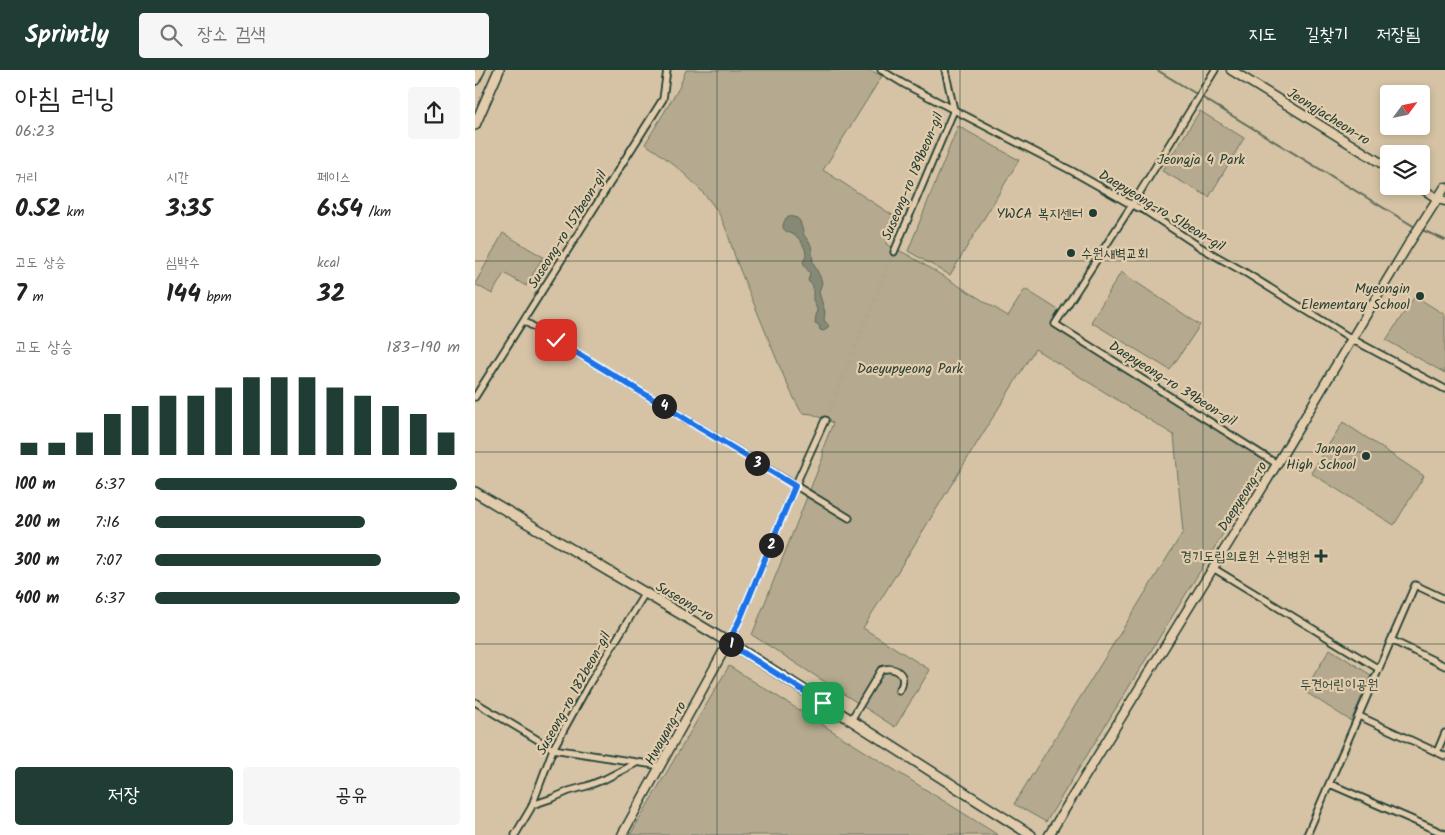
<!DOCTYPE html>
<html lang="ko">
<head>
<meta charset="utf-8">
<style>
	:root { --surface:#fff; --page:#f6f6f6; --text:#222; --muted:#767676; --accent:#1f3d34 }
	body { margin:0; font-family:Kalam,"Poor Story",sans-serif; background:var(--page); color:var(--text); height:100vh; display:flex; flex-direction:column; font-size:19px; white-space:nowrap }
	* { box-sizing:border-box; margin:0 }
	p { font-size:16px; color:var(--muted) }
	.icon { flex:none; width:28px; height:28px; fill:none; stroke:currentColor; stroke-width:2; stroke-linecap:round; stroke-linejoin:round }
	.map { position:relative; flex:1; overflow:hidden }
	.details { display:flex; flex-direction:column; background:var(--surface); width:475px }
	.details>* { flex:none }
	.needle { width:32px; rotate:57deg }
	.tools { position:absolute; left:905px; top:15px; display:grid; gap:10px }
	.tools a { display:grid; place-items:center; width:50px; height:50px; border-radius:5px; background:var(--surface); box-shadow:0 2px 8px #0003; font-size:25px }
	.pin { position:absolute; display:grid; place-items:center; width:42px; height:42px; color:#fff; margin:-21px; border-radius:10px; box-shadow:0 2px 8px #0006 }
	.km { position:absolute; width:25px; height:25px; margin:-12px; border-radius:50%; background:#222; color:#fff; font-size:14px; line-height:25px; text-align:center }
	.round { display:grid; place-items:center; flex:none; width:52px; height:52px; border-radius:5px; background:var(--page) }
	.overview { display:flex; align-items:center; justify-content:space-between; height:85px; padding:0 15px }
	h1 { font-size:28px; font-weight:600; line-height:38px }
	.stats { display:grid; grid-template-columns:repeat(3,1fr); gap:8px; height:85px; padding:5px 15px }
	.stats div { display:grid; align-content:center }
	.stats b { font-size:25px; font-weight:600 }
	.stats small { font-size:14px; font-weight:400 }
	.stats p { font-size:14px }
	.chart { height:140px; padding:10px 15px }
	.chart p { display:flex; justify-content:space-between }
	.chart svg { width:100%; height:90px; margin-top:5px; stroke:var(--accent); stroke-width:6 }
	.primary-button { display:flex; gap:10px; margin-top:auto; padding:10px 15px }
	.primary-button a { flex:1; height:58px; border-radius:5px; background:var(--accent); color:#fff; font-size:20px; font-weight:600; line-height:58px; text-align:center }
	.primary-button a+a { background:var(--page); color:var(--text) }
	ul { padding:0 15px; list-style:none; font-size:16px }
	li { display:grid; grid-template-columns:80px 60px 1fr; align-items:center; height:38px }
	li i { height:12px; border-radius:6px; background:var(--accent) }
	header { display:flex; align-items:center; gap:30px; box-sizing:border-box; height:70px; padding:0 25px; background:var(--accent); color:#fff }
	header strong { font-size:24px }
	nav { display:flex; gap:28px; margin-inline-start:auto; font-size:18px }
	.search { width:350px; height:45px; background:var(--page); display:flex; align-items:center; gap:12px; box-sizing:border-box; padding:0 18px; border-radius:5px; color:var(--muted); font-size:19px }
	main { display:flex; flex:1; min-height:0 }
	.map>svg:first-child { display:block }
	.green { fill:#b5aa90; stroke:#6a7462 }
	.water { fill:#868974; stroke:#5d6b5a }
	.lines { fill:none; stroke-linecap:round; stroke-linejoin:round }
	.stream { stroke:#5d6b5a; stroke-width:2 }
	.minor-tunnel { stroke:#b1a88e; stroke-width:5.5; stroke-dasharray:5.5 3; stroke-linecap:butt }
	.minor-casing { stroke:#1f3d34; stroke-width:9 }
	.tertiary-casing { stroke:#1f3d34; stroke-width:11 }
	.secondary-casing { stroke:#1f3d34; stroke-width:12 }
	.minor { stroke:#e2ccac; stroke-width:5.5 }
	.tertiary { stroke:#e2ccac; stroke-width:8 }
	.secondary { stroke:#e2ccac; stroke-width:9 }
	.route-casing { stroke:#fff; stroke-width:10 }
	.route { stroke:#1a73e8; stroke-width:6 }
	.grid { fill:none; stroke:#1f3d34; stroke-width:1; stroke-opacity:0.55 }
	.poi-dot { fill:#1f3d34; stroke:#e2ccac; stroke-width:2 }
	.labels { text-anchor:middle; stroke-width:4.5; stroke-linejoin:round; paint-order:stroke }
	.street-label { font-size:14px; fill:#1f3d34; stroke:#e2ccac }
	.park-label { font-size:14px; fill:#264239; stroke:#e2ccac }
	.poi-label { font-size:14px; fill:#1f3d34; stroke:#e2ccac; text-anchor:end }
</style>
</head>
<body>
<header>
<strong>Sprintly</strong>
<div class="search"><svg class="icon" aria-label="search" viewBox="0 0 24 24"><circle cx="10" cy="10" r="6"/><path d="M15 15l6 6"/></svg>장소 검색</div>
<nav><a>지도</a><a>길찾기</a><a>저장됨</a></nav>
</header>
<main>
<section class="details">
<div class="overview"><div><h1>아침 러닝</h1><p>06:23</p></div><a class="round"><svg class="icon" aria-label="share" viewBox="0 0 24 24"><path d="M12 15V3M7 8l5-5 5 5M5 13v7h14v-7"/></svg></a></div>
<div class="stats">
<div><p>거리</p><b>0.52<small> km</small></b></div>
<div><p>시간</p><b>3:35</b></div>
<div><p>페이스</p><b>6:54<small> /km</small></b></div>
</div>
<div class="stats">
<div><p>고도 상승</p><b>7<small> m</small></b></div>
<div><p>심박수</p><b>144<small> bpm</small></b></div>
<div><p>kcal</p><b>32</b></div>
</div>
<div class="chart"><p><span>고도 상승</span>183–190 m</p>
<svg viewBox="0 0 160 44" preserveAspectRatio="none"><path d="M5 44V38M15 44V38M25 44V33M35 44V24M45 44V20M55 44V15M65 44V15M75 44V11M85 44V6M95 44V6M105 44V6M115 44V11M125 44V15M135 44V20M145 44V24M155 44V33"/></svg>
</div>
<ul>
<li><b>100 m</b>6:37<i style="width:99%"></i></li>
<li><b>200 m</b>7:16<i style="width:69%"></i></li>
<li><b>300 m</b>7:07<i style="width:74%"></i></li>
<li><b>400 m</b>6:37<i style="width:100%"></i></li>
</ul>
<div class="primary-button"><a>저장</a><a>공유</a></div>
</section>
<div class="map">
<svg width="970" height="765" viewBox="0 0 970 765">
	<rect width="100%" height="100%" fill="#d6c3a5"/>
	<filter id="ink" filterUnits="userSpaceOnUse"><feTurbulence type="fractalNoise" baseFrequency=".02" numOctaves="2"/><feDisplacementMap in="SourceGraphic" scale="10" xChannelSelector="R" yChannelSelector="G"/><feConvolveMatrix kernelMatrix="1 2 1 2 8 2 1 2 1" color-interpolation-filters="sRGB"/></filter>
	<g filter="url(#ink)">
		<path class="green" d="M211,0H395L407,6L348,100L422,148L411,174L435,186L533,246L550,219L585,241L577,255L792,392L571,752L539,734L708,462L699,365L560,279L388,558L455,600L420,657L277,565L348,387V378L358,353L337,344L327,343C312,317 302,290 291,263C282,240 272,218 263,195C256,177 252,155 241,139C224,115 195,89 170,74L204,18Z
			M725,41L769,68L734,127L687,101Z
			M483,56L544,90L475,205L433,181Z
			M28,163L68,187L51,216L29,203L17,224L0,214Z
			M646,202L725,255L695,300L616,252Z
			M940,226L970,245V303L911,270Z
			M868,352L949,406L919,455L836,403Z
			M855,579L896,605L876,651L829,621Z
			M254,596L523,765H155Z"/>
		<path class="water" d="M315,146L322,148L325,151L329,165L336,175L338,192L346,209L347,213L344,222L350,242L349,250L354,256L349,261L345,260L344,255L340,253L342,239L338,230V216L333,211L335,203L331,198L328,192C329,190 330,187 331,185C331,178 325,168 319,165C310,160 304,161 311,148Z"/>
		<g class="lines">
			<path class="stream" d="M682,0L940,157
				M945,159L970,170"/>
			<path class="minor-tunnel" d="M350,350L419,182"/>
			<defs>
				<path id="minor" d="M406,0L429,14L597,101L657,135L669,140L725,177L771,203L877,269L970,319
					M470,0L479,40
					M740,0L657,135L580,254L802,394
					M419,182L479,40
					M49,251L374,448
					M0,327L188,29L192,0
					M738,498L904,599
					M916,570L970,596
					M253,573L265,549L320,416L350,350
					M0,632L78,679L186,696
					M884,646L970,686
					M376,650L406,600C422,595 434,606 424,621
					M962,682L970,663
					M855,714L970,764
					M57,735L78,728L94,721L112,716L130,709L163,692
					M40,765L56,738L78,679L114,614L170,523
					M832,765L940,515L970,529"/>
				<path id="tertiary" d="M756,0L914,98
					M943,116L963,129L970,131
					M147,765L253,573
					M574,765L802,394L933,175L970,117"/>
				<path id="secondary" d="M0,10L5,0
					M0,55L24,0
					M0,422L263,578L556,765"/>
			</defs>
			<use href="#minor" class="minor-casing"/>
			<use href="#tertiary" class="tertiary-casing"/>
			<use href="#secondary" class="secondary-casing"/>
			<use href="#minor" class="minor"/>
			<use href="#tertiary" class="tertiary"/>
			<use href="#secondary" class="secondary"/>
		</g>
	</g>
	<g class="lines" filter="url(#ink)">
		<defs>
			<path id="route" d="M81,270L320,416L265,549L253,573L348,633"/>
		</defs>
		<use href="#route" class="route-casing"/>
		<use href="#route" class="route"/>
	</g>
	<path class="grid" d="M242,0V765M485,0V765M728,0V765M0,191H970M0,382H970M0,574H970"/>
	<g class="poi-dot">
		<circle cx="618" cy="143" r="5"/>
		<circle cx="596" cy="183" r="5"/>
		<circle cx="945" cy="226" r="5"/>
		<circle cx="891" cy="386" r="5"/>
		<path d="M843.5 478.5h5v5h5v5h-5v5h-5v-5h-5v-5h5z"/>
	</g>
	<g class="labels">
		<g class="street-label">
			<text transform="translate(854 46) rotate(32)" y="5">Jeongjacheon-ro</text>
			<text transform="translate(437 106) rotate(-67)" y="5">Suseong-ro 189beon-gil</text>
			<text transform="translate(687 140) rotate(31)" y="5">Daepyeong-ro 51beon-gil</text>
			<text transform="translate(92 159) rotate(-58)" y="5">Suseong-ro 157beon-gil</text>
			<text transform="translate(698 313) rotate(32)" y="5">Daepyeong-ro 39beon-gil</text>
			<text transform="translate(767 426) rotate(-58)" y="5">Daepyeong-ro</text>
			<text transform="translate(210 531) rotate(30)" y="5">Suseong-ro</text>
			<text transform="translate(98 623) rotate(-61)" y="5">Suseong-ro 182beon-gil</text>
			<text transform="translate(190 663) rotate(-61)" y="5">Hwayang-ro</text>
		</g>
		<g class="park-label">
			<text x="726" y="94">Jeongja 4 Park</text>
			<text x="435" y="303">Daeyupyeong Park</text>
			<text x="864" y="619">두견어린이공원</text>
		</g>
		<g class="poi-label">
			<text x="608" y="148">YWCA 복지센터</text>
			<text x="606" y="188" text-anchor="start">수원새벽교회</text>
			<text x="935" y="223">Myeongin<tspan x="935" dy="16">Elementary School</tspan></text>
			<text x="881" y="383">Jangan<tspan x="881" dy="16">High School</tspan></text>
			<text x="835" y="491">경기도립의료원 수원병원</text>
		</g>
	</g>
</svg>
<div class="tools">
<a><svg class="needle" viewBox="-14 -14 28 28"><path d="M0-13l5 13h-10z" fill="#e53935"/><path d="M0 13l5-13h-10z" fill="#767676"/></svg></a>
<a><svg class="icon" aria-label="layers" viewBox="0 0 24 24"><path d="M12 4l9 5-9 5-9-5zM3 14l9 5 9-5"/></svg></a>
</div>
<div class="pin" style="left:348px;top:633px;background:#1e9e55"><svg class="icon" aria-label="arrive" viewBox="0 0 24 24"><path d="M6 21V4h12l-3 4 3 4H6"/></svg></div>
<div class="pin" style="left:81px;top:270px;background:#d93025"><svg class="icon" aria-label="check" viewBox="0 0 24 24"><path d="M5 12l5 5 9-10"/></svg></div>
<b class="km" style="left:256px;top:574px">1</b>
<b class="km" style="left:296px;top:475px">2</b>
<b class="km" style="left:282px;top:393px">3</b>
<b class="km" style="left:189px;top:336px">4</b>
</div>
</main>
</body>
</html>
